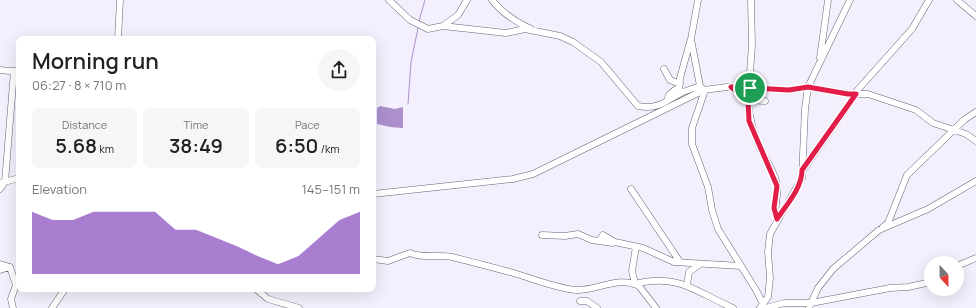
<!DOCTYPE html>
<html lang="en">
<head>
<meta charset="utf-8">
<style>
	:root { --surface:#fff; --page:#f6f6f6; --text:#222; --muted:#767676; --accent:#8548be }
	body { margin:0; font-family:Manrope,sans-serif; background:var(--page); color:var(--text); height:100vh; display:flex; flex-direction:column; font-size:15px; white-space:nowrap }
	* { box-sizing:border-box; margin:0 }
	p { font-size:13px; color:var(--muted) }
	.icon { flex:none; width:22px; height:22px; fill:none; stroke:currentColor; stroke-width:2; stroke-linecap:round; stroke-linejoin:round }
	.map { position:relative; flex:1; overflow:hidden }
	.drawer { position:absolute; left:16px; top:36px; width:360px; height:256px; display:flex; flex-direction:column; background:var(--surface); border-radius:8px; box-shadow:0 4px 16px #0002 }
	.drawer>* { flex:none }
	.needle { width:26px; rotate:158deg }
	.controls { position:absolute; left:924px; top:256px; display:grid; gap:8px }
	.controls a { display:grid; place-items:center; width:40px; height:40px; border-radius:50%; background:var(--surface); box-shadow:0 4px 16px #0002; font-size:20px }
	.pin { position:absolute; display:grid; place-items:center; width:34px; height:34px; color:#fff; margin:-17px; border:2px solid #fff; border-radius:50%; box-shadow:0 1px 4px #0007 }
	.round { display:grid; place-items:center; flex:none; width:42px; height:42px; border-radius:21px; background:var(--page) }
	.overview { display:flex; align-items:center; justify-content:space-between; height:68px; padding:0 16px }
	h1 { font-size:22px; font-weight:600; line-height:30px }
	.figures { display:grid; grid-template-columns:repeat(3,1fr); gap:6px; height:68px; padding:4px 16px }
	.figures div { display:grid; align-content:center; border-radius:8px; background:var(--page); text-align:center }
	.figures b { font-size:20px; font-weight:600 }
	.figures small { font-size:11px; font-weight:400 }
	.figures p { font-size:11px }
	.chart { height:112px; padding:8px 16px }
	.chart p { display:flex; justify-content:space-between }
	.chart svg { width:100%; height:72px; margin-top:4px; fill:var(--accent); opacity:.7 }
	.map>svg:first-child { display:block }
	.water { fill:#ac90ce }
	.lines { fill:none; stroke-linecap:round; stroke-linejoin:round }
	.stream { stroke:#ac90ce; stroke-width:1 }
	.minor-casing { stroke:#696372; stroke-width:7 }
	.minor { stroke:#fff; stroke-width:6 }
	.route-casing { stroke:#fff; stroke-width:8 }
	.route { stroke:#e11d48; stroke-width:5 }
</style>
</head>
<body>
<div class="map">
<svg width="976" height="308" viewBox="0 0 976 308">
	<rect width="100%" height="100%" fill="#f4effc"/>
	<path class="water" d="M380,106L395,109L403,107V128L390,127L377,124V108Z"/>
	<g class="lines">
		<path class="stream" d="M419,21L425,0
			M408,104L411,62L418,28"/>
		<defs>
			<path id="minor" d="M389,0L410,20L428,29L443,26L506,33L525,29L560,36L573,42L601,62L638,106C650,108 657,107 667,101L669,95L676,89L683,92L700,86L704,90
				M492,0C502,13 516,22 531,29
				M698,0L691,39L700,86
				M957,0L976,16
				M443,26L458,15L467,0
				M118,39L120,0
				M820,58L828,0
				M664,69L670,80L680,84
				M0,70L19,72
				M731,87L748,100L752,45L751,0
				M705,90L692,128V144L708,187L712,210L718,229L756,290L763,304
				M679,91L680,78L690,42
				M854,94L912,29L929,0
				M667,101L683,92
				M765,101L748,100C749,118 753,132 760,148C766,160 775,172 777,185C779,197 773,203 777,219
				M803,170L856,94
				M1,183L19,178
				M0,189L5,182L14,71
				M631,189L680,262
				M373,194L513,179L533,174L704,90L727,87L789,90L808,87L848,94H868L916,110L933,123L966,134L976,141
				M883,227L888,223L907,175L964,120L976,112
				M542,235L565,236L578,234L592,240L613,243
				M599,241L603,235L615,242L643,248L674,262L741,266
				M636,247L632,271L635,284C679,273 696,292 733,308
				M373,259L388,261L410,253C423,259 437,254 452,257C473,262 495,268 517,274C536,280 556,288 576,290C597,291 618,275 639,286L656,308
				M0,264L10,267L16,285L11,299L13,308
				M957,266L976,258
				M0,270L10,267
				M687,285L689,272L700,264
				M256,289L268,299L299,308
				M580,301H587L597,308
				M811,303L818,288L833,269L879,230L928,209L976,181
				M811,303L890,288L908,287L931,282
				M52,308L65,289
				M760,308L768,297L770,278L768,252L770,234L802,178L805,109L808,87L850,0
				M766,308L784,303H811L809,308"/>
		</defs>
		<use href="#minor" class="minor-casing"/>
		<use href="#minor" class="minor"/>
	</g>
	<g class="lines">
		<defs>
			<path id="route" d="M731,87L789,90L808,87L848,94H856L802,170C802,188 787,204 777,219L774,208L777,186L749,121L748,100Z"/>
		</defs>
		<use href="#route" class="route-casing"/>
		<use href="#route" class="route"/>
	</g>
</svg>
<div class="controls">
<a><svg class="needle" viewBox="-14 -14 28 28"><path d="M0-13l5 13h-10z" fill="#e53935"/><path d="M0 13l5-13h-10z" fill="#767676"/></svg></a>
</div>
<div class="pin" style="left:750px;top:88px;background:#1e9e55"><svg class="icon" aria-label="arrive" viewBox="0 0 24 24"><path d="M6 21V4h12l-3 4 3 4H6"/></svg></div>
<section class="drawer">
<div class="overview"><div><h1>Morning run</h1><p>06:27 · 8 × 710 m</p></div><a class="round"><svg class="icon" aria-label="share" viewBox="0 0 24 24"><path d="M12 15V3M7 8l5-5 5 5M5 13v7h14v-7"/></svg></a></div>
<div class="figures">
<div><p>Distance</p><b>5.68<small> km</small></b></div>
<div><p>Time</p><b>38:49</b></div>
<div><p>Pace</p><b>6:50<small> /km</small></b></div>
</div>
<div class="chart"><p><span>Elevation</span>145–151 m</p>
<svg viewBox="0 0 160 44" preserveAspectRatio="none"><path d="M0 44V6L10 11L20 11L30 6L40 6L50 6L60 6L70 17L80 17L90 22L100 27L110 33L120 38L130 33L140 22L150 11L160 6V44z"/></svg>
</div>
</section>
</div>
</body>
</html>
